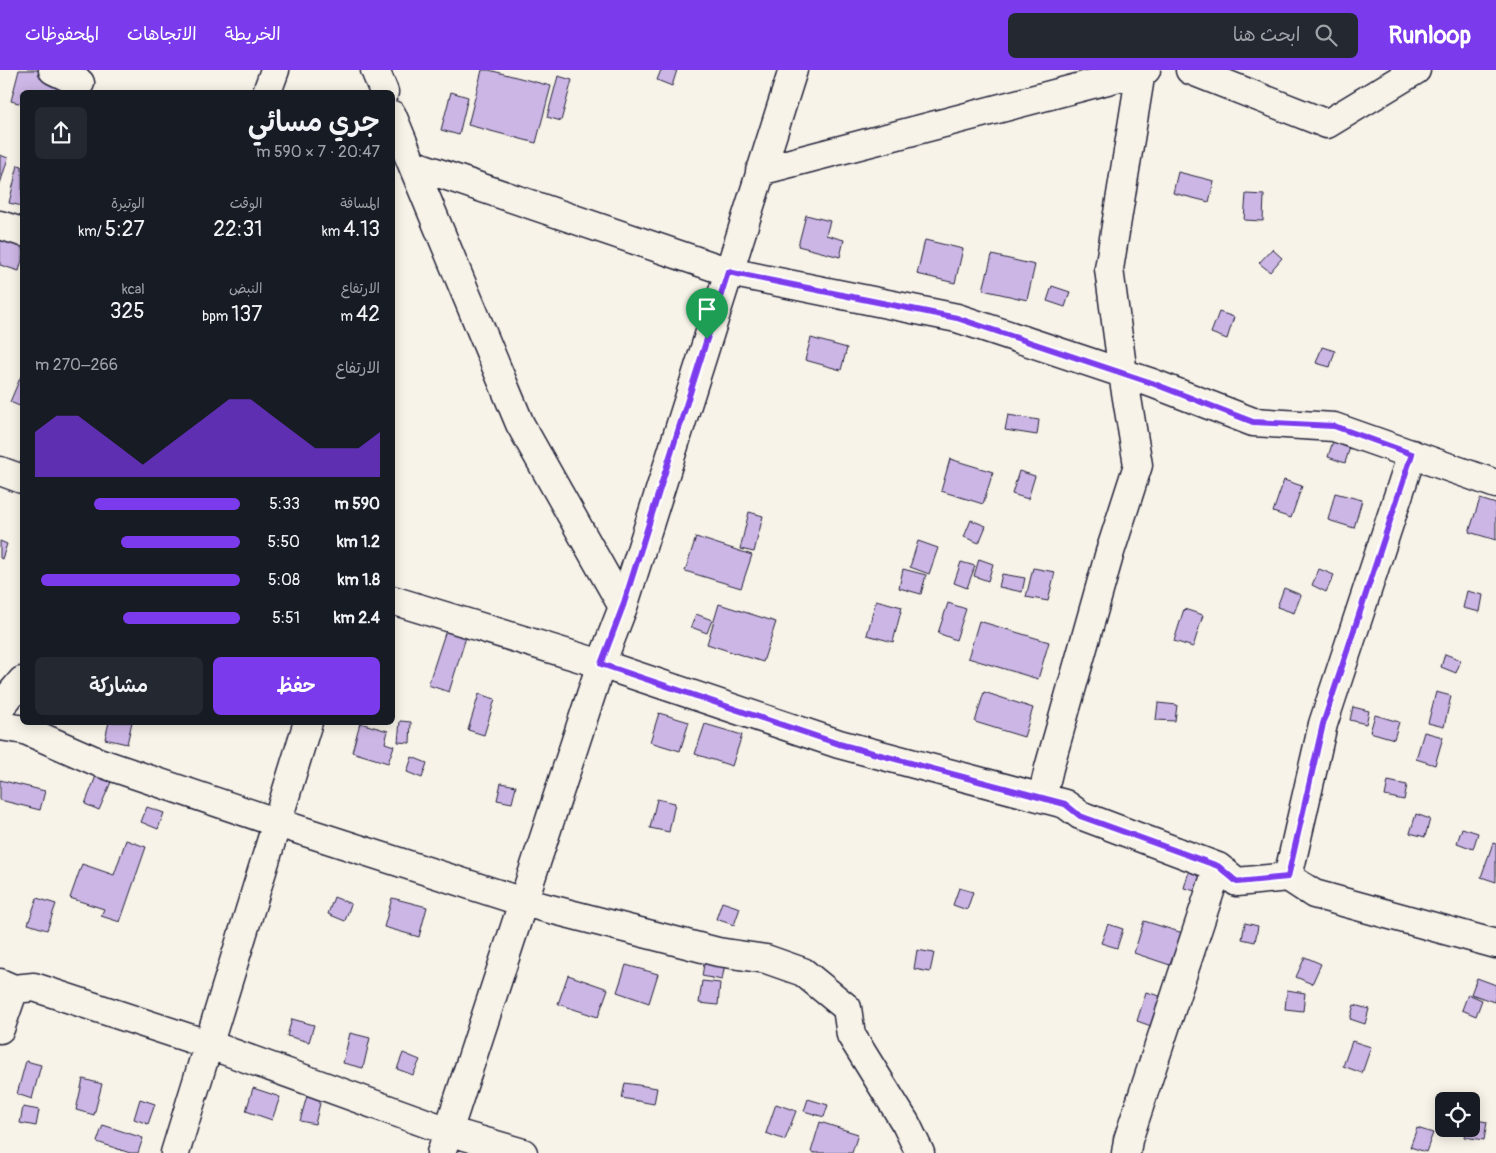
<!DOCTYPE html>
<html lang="ar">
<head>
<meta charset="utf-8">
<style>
	:root { --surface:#171b24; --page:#242831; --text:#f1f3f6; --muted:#9ea1a6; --accent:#7c3aed }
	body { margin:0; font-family:Pangolin,"Playpen Sans Arabic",sans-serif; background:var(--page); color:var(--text); direction:rtl; height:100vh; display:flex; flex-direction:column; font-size:19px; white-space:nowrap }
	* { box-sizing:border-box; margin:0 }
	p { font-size:16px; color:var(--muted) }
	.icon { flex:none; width:28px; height:28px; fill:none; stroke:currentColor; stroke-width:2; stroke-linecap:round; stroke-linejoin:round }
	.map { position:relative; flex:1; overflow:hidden; direction:ltr }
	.drawer { position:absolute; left:20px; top:20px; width:375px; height:635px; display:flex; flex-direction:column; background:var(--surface); border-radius:8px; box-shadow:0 2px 12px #0003; direction:rtl }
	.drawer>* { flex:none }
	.fabs { position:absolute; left:1435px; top:1022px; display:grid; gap:10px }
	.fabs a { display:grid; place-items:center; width:45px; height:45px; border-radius:8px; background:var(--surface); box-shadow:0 2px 12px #0003; font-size:25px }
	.pin { position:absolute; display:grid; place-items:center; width:42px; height:42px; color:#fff; margin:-51px -21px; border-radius:50% 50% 50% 0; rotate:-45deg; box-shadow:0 0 5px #0007 }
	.pin .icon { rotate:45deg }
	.round { display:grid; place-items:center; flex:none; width:52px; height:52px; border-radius:8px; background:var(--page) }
	.overview { display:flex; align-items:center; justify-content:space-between; height:85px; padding:0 15px }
	h1 { font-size:28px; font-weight:600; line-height:38px }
	.figures { display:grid; grid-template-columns:repeat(3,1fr); gap:8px; height:85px; padding:5px 15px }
	.figures div { display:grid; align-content:center }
	.figures b { font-size:21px; font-weight:600 }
	.figures small { font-size:14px; font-weight:400 }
	.figures p { font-size:14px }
	.chart { height:140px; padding:10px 15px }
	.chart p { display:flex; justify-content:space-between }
	.chart svg { width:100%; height:90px; margin-top:5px; fill:var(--accent); opacity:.7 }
	.button { display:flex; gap:10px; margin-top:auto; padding:10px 15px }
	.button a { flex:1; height:58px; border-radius:8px; background:var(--accent); color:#fff; font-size:20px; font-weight:600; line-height:58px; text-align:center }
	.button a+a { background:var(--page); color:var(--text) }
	ul { padding:0 15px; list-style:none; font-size:16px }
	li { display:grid; grid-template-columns:80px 60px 1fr; align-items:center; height:38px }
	li i { height:12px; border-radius:6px; background:var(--accent) }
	header { display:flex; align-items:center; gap:30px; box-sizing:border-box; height:70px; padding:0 25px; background:var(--accent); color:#fff }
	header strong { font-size:24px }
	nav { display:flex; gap:28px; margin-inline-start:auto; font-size:18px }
	.search { width:350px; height:45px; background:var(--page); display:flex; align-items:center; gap:12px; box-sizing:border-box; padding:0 18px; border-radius:8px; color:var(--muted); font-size:19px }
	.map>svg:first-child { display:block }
	.building { fill:#ccb6e5; stroke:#22223b }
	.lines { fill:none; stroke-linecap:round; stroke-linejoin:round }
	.street-casing { stroke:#22223b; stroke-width:31 }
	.street { stroke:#f7f3e8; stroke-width:28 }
	.route-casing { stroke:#fff; stroke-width:10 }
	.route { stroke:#7c3aed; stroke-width:6 }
</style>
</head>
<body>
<header>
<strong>Runloop</strong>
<div class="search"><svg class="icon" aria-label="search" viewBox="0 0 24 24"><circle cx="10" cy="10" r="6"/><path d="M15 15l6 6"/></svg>ابحث هنا</div>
<nav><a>الخريطة</a><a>الاتجاهات</a><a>المحفوظات</a></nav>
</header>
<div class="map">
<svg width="1496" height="1083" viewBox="0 0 1496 1083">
	<rect width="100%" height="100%" fill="#f7f3e8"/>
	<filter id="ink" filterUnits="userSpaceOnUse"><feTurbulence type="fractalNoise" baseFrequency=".02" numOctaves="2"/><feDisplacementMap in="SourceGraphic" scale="10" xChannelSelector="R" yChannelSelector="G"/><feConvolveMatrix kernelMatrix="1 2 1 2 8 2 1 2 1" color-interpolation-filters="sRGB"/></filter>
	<g filter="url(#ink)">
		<path class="building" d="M19,0H44L65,6L61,22H22V34L11,31Z
			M482,0H489L551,16L536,73L468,55Z
			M661,0H677L672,16L657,10Z
			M558,6L572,10L561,51L547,47Z
			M451,22L468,27L459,65L441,60Z
			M0,85L8,88L0,114Z
			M18,95L22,96V136L9,133Z
			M1178,102L1214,111L1209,132L1173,123Z
			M1246,124L1264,125L1263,151L1244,150Z
			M806,145L830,151L826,165L844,170L840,187L798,176Z
			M4,160L22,166V190L19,201L0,195V171Z
			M925,170L963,179L955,213L917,204Z
			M1272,179L1282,188L1270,202L1259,193Z
			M992,185L1035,195L1027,230L983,220Z
			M1052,216L1070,222L1065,237L1047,231Z
			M1219,242L1234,247L1227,269L1211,263Z
			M811,268L847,278L841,300L805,290Z
			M1322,277L1335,281L1330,297L1316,293Z
			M21,306L22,307V337L10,332Z
			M1008,345L1039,350L1037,365L1005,360Z
			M1333,371L1350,377L1345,393L1328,387Z
			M950,389L993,402L983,434L941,421Z
			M1019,401L1035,406L1028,429L1012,424Z
			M1284,410L1302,416L1291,448L1273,442Z
			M1335,423L1362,430L1354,458L1328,450Z
			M1480,429L1496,434V470L1469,462Z
			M749,442L763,446L754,482L740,479Z
			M971,450L986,456L979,473L964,467Z
			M696,467L752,485L741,518L685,501Z
			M0,471L7,474L2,489L0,488Z
			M918,471L938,478L929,504L910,497Z
			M979,489L993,494L988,511L974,506Z
			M961,492L975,496L967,518L954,513Z
			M1033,498L1055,502L1048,531L1026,527Z
			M903,499L926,505L921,524L899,518Z
			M1319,499L1334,505L1326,522L1312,515Z
			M1002,504L1025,508L1022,522L999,517Z
			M1284,518L1301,525L1294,543L1277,537Z
			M1467,521L1483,525L1480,542L1463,538Z
			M876,530L902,537L893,572L867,565Z
			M948,533L966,539L956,570L938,563Z
			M719,534L776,552L763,592L707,574Z
			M1184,539L1203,545L1193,577L1174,571Z
			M696,544L712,550L707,563L691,557Z
			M979,551L1049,572L1038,609L968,588Z
			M446,560L466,567L449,622L428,615Z
			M1445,584L1461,590L1456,603L1441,597Z
			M984,622L1033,638L1024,667L975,652Z
			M1436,622L1451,626L1444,657L1428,653Z
			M479,624L495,629L484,665L468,660Z
			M1158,633L1177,635L1175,651L1156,650Z
			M1353,637L1369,641L1366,654L1350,650Z
			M659,643L689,652L680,681L650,672Z
			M1375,645L1399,652L1394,669L1370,662Z
			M400,651L411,652L410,673L398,672Z
			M109,652H132L127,674L105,669Z
			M360,653L388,661L385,673L394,676L388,693L352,682Z
			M705,654L742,665L732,696L695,684Z
			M1424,662L1443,667L1435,695L1416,689Z
			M412,687L427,693L422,708L407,702Z
			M96,706L111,712L99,740L85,734Z
			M0,710L45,721L40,740L0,730Z
			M1388,711L1407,715L1404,730L1385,726Z
			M501,713L516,716L512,733L497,730Z
			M657,729L675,733L669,762L650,758Z
			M147,737L164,743L158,759L141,752Z
			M1416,744L1430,749L1425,767L1410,763Z
			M1462,758L1478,763L1473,779L1457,773Z
			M126,770L146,777L120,852L101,846L104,839L70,828L82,794L114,805Z
			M1493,773L1496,774V812L1481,807Z
			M1189,801L1203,805L1199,822L1184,818Z
			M959,818L973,822L967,840L953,835Z
			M334,827L351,834L345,851L328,844Z
			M37,828L56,834L47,860L28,854Z
			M392,828L427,837L419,867L384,857Z
			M722,832L740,838L734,855L716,849Z
			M1144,851L1183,863L1173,896L1134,883Z
			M1245,853L1258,856L1255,872L1242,869Z
			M1108,854L1123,859L1117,878L1101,873Z
			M917,880L934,883L930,902L914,899Z
			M706,883L726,888L722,910L702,906Z
			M1305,887L1321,894L1312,914L1296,907Z
			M626,895L658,904L649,933L617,922Z
			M568,905L608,919L598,947L558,934Z
			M1477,908L1496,915V924L1494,932L1471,924Z
			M702,911L720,913L718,935L699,933Z
			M1287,920L1305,923L1303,941L1285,939Z
			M1146,922L1163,927L1154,957L1137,951Z
			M1468,924L1482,930L1476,946L1462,940Z
			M1354,935L1369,939L1365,954L1350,949Z
			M292,949L314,955L309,972L287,966Z
			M350,963L370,968L363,998L343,993Z
			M1352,971L1371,977L1362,1003L1343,996Z
			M403,983L420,990L413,1005L397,999Z
			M26,991L41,995L32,1029L17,1024Z
			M83,1009L102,1014L94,1045L76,1040Z
			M625,1013L657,1018L654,1034L622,1028Z
			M253,1018L280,1027L272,1050L246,1041Z
			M308,1022L322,1025L315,1054L300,1051Z
			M140,1029L155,1034L148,1054L134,1049Z
			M808,1029L828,1035L824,1047L804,1041Z
			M776,1034L796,1041L785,1070L766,1063Z
			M23,1037L39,1040L36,1056L20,1053Z
			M1471,1049L1487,1052L1484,1070L1464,1067L1466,1059H1471Z
			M820,1052L858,1064L852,1083H815L811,1082Z
			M103,1055L143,1068L138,1083H130L97,1072Z
			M1417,1058L1433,1063L1426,1082L1410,1077Z"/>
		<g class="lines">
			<defs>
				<path id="street" d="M53,0L80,13
					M375,0L384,22
					M1190,0L1327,54L1416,0
					M267,22L275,0
					M392,45L412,94
					M760,101L1146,0
					M0,155L22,162
					M0,401L22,409
					M392,530L601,594L839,674L1065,734L1080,745L1218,797L1237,812L1288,807L1314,824L1496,874
					M623,537L520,354L412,94L729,202L957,248L1152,313L1253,352L1334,357L1496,414
					M0,637L22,611
					M0,656L25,660L98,692L278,753L523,832L718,882L766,889L803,902L847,938L851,965L906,1054L920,1083
					M1042,728L1049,698L1110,482L1138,395L1123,304L1109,199L1141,1
					M1288,807L1323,654L1412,384
					M0,913L14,919L34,917L210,975L448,1061L523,1083
					M0,959L14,919
					M175,1083L308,652
					M441,1083L601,594L623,537L793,0
					M1126,1083L1128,1070L1218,797"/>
			</defs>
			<use href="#street" class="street-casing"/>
			<use href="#street" class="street"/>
		</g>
	</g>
	<g class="lines" filter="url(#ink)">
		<defs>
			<path id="route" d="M728,202L957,248L1152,313L1253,352L1334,356L1412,384L1323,654L1288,807L1237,812L1218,796L1080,746L1065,734L839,674L601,594L623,536Z"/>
		</defs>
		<use href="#route" class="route-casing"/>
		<use href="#route" class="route"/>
	</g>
</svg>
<div class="fabs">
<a><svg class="icon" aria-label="locate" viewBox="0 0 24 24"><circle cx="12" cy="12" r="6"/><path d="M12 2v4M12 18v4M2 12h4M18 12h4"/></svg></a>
</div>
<div class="pin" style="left:707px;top:269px;background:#1e9e55"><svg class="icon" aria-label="arrive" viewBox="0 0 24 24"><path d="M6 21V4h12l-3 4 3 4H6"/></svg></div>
<section class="drawer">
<div class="overview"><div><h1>جري مسائي</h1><p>20:47 · 7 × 590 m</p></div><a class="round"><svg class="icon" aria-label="share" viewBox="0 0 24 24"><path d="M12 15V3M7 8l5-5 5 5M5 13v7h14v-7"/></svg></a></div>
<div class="figures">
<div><p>المسافة</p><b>4.13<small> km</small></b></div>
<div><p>الوقت</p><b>22:31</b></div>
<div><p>الوتيرة</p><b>5:27<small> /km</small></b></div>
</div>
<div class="figures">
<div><p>الارتفاع</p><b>42<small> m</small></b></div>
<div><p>النبض</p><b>137<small> bpm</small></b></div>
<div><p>kcal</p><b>325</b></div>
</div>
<div class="chart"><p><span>الارتفاع</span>266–270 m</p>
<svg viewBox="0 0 160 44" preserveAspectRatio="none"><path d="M0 44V22L10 14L20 14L30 22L40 30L50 38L60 30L70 22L80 14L90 6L100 6L110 14L120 22L130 30L140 30L150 30L160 22V44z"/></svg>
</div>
<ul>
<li><b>590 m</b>5:33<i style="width:71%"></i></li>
<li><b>1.2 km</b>5:50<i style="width:58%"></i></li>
<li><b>1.8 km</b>5:08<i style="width:97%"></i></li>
<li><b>2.4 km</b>5:51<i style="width:57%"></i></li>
</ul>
<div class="button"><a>حفظ</a><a>مشاركة</a></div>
</section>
</div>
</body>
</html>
